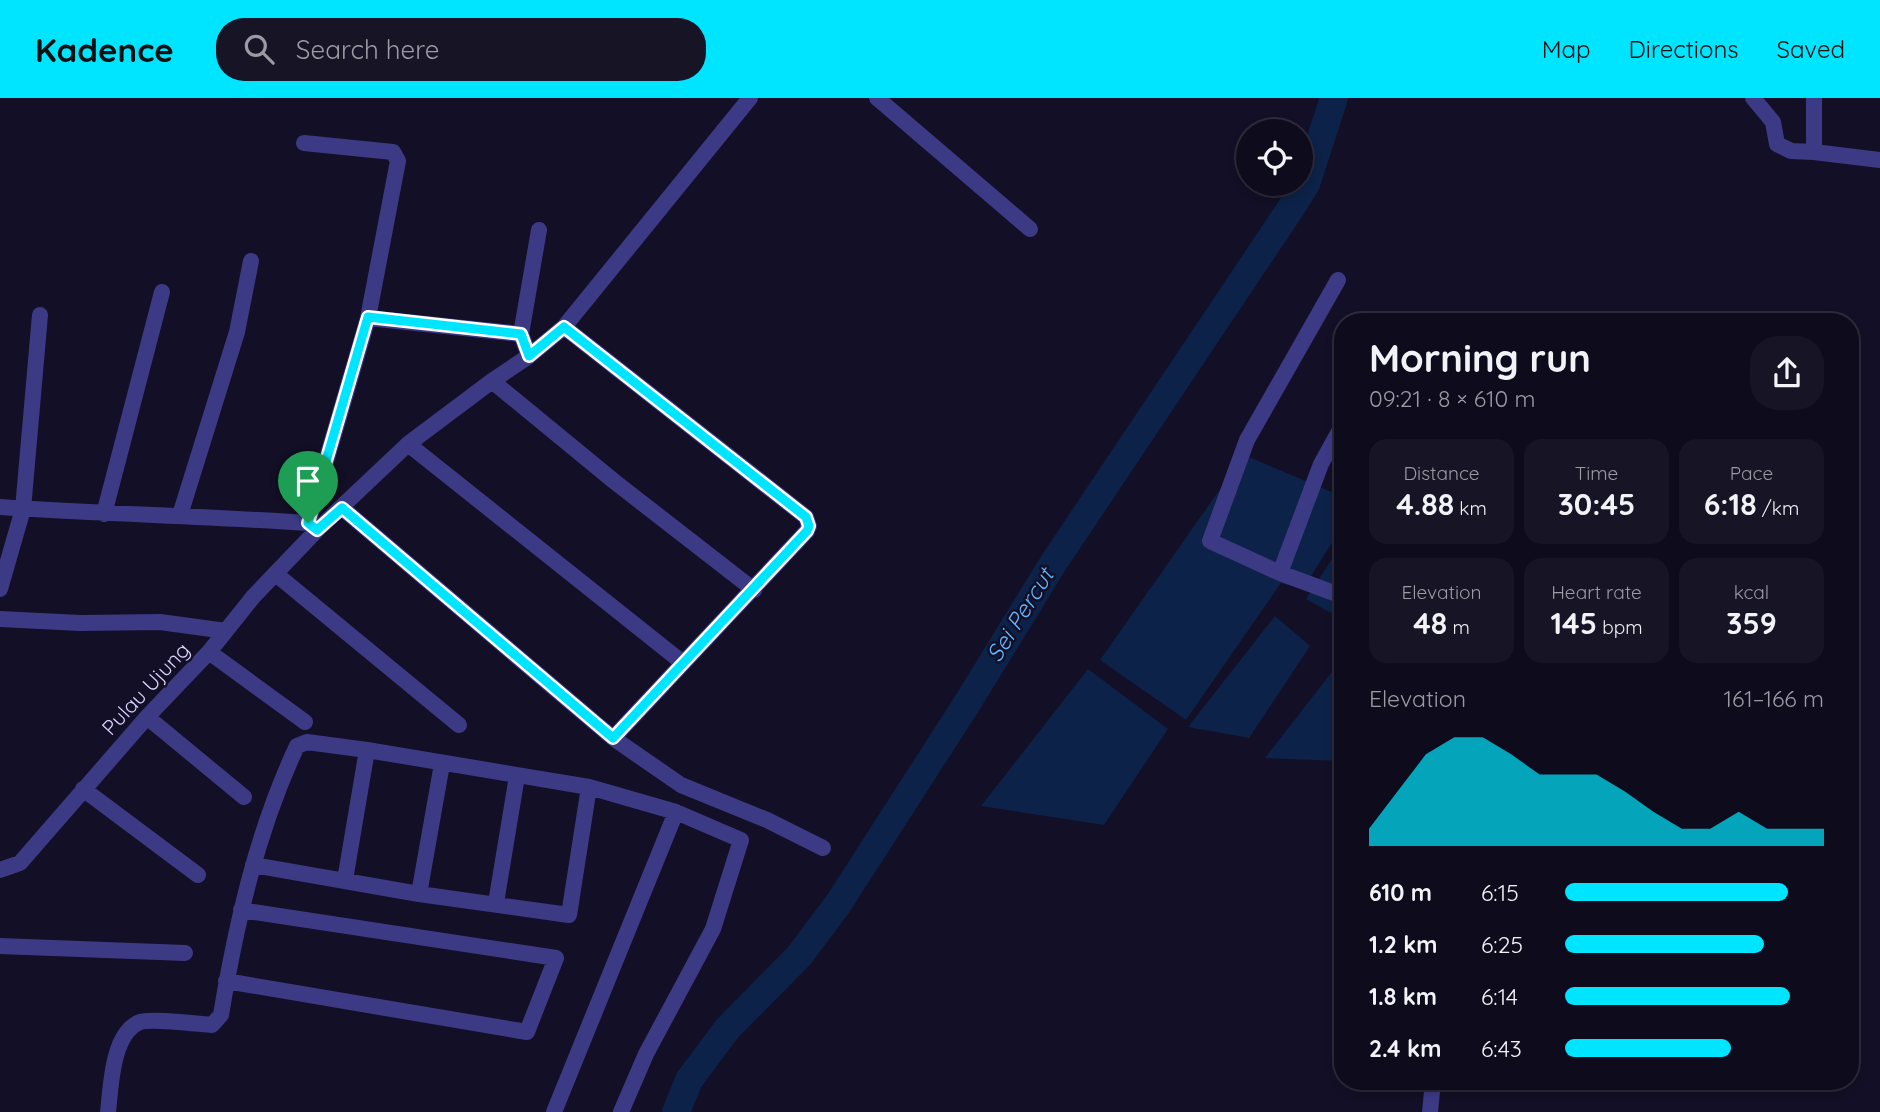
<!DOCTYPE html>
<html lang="en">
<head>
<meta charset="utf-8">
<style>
	:root { --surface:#0e0b1c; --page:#171425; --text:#f1f3f6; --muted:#9b9ba3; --line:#2e2b3b; --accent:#00e5ff }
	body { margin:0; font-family:Quicksand,sans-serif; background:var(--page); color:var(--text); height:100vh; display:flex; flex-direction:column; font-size:26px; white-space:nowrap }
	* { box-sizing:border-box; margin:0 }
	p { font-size:23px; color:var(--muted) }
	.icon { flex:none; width:38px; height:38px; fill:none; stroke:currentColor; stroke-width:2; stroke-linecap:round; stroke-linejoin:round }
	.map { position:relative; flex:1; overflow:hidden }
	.details { position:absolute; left:1334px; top:215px; width:525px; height:777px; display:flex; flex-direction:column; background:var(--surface); border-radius:28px; box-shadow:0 4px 10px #0003,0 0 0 2px var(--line) }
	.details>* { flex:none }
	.buttons { position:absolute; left:1236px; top:21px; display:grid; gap:14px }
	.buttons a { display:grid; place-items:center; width:77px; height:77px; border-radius:50%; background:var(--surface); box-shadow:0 4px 10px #0003,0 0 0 2px var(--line); font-size:35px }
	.pin { position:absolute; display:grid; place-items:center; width:60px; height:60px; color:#fff; margin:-72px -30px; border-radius:50% 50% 50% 0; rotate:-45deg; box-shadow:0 0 7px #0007 }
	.pin .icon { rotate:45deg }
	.round { display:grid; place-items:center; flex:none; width:74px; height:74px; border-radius:28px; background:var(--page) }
	.overview { display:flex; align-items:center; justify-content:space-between; height:119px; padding:0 35px }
	h1 { font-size:38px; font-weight:800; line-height:52px }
	.figures { display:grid; grid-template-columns:repeat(3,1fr); gap:10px; height:119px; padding:7px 35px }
	.figures div { display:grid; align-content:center; border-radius:18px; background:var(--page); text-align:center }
	.figures b { font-size:30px; font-weight:800 }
	.figures small { font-size:19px; font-weight:400 }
	.figures p { font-size:19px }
	.chart { height:196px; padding:14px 35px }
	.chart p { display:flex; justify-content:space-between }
	.chart svg { width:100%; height:126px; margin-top:7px; fill:var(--accent); opacity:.7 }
	ul { padding:0 35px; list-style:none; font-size:23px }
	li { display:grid; grid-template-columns:112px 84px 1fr; align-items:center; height:52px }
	li i { height:18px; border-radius:9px; background:var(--accent) }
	header { display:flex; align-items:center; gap:42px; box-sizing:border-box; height:98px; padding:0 35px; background:var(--accent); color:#111 }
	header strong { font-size:33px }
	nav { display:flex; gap:38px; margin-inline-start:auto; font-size:24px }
	.search { width:490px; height:63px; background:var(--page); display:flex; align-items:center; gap:18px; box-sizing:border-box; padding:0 24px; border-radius:28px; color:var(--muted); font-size:26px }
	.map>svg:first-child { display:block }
	.water { fill:#0c2248 }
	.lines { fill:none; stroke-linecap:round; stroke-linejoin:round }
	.river { stroke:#0c2248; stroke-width:28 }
	.street { stroke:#3d3a85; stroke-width:16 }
	.route-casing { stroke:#fff; stroke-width:14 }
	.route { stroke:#00e5ff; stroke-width:9 }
	.labels { text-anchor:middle; stroke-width:5; stroke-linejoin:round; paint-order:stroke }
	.street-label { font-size:21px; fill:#d9d4ff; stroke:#130f26 }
	.water-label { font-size:23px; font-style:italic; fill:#62b6ff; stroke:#130f26 }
</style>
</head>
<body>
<header>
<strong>Kadence</strong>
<div class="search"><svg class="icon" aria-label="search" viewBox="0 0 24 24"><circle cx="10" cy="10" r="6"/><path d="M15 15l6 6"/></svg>Search here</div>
<nav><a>Map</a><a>Directions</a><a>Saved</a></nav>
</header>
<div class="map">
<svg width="1880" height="1014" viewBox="0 0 1880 1014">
	<rect width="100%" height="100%" fill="#130f26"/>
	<path class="water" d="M1244,357L1339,397L1335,440L1303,491L1281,485L1186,622L1100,562Z
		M1341,447L1342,496L1331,515L1306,501Z
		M1275,518L1310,548L1249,640L1188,629Z
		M1342,561V663L1265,660Z
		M1088,571L1168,631L1104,727L981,708Z"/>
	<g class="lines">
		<path class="river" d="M676,1014L689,982L727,931L799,858L838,806L966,607L1054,464L1289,113L1306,86L1334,0"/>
		<path class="street" d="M877,0L1030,131
			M1753,0L1773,24L1777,46L1791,53L1814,54
			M1814,0V54L1880,62
			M304,45L393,54L398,63L368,220L308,425
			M1338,182L1247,342L1210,443L1280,475L1342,498
			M368,220L521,236L529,258
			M564,229L806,419L809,428L807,433L613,640
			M521,236L539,132
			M492,283L615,384L754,492
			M408,346L683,565
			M0,409C103,416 205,418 308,425L314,430
			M342,410L613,640L681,687L767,722L823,750
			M104,416L162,194
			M180,417L237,234L251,163
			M1280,475L1321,366L1342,328
			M277,477L459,627
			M0,491L23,411L40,217
			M0,521L80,525L160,524L226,533
			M209,554L305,624
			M147,619L244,699
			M589,689L676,714L741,742L713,831L646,956L621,1014
			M83,691L198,777
			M0,772L20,765L147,619L209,554L253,499L317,432L408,346L492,283L529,258L564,229L750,0
			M345,782L367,652
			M419,796L442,666
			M496,805L517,678
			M0,848L185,855
			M226,883L527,934L556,860L241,812
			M108,1014C111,988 112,935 140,924C151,920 198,926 212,927L221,917C236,826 257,733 297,648L307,644L367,652L589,689L569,817L419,796L253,767
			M554,1014L676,714
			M1430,1014L1433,984"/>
	</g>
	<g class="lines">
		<defs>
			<path id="route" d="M368,219L521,236L529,258L564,229L806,419L809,428L807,433L613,640L342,410L317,432L308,425Z"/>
		</defs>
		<use href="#route" class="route-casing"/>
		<use href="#route" class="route"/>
	</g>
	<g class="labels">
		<g class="street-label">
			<text transform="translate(146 591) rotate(-47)" y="7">Pulau Ujung</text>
		</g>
		<g class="water-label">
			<text transform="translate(1020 517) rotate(-58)" y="8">Sei Percut</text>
		</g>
	</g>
</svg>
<div class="buttons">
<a><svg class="icon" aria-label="locate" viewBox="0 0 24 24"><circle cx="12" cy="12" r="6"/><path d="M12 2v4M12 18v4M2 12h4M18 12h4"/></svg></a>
</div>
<div class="pin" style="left:308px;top:425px;background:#1e9e55"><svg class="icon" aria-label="arrive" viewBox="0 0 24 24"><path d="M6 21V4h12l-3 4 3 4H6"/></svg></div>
<section class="details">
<div class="overview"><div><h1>Morning run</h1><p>09:21 · 8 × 610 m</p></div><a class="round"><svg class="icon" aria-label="share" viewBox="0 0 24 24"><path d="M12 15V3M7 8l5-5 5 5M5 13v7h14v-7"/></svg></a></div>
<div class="figures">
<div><p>Distance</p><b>4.88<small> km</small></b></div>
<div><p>Time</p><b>30:45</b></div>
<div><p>Pace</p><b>6:18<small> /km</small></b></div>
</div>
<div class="figures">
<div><p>Elevation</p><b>48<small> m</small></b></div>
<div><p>Heart rate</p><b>145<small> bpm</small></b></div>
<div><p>kcal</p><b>359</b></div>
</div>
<div class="chart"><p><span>Elevation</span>161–166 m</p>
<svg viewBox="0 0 160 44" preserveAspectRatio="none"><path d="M0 44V38L10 25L20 12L30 6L40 6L50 12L60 19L70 19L80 19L90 25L100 32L110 38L120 38L130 32L140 38L150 38L160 38V44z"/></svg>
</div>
<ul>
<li><b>610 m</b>6:15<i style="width:86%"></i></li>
<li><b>1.2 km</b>6:25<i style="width:77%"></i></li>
<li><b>1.8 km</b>6:14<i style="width:87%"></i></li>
<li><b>2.4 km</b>6:43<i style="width:64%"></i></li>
</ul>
</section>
</div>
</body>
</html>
